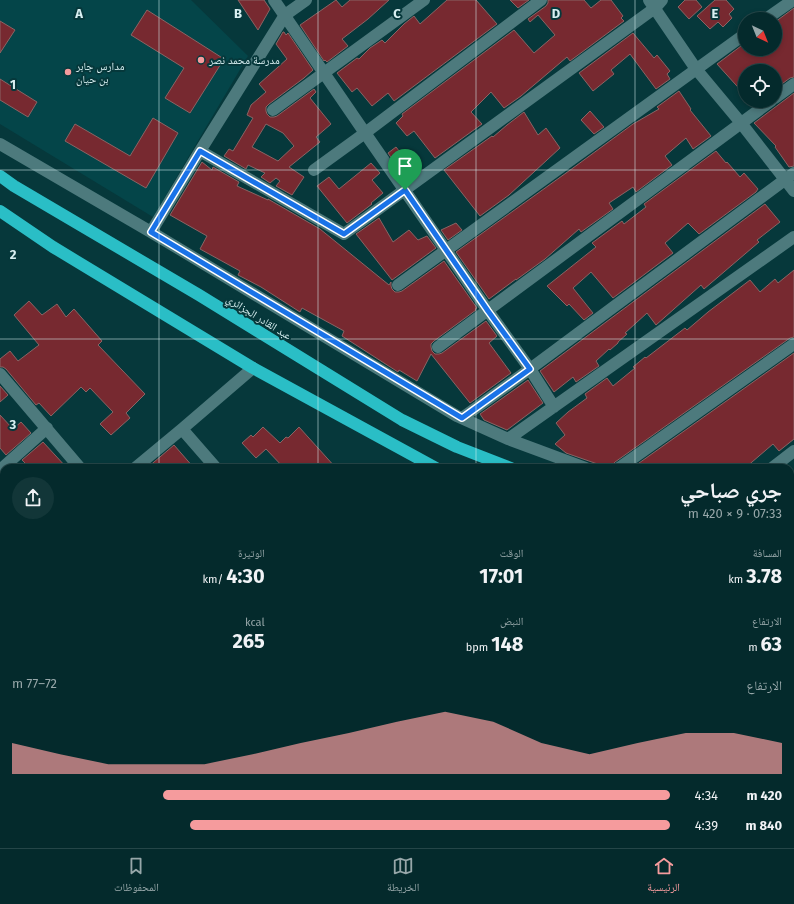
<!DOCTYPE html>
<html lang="ar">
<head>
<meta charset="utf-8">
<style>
	:root { --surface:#042a2c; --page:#123638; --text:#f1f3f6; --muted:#97a7a9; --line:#254648; --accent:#f59b9d }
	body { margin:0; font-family:"Fira Sans","Noto Naskh Arabic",sans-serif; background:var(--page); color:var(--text); direction:rtl; height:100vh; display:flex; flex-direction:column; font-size:15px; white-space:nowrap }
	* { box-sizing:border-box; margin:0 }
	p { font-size:13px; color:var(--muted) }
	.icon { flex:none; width:22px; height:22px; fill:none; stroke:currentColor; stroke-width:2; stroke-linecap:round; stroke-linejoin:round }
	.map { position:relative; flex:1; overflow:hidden; direction:ltr }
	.sheet { position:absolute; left:0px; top:464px; width:794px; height:384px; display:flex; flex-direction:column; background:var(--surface); border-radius:12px 12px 0 0; box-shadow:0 2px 6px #0003,0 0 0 1px var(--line); direction:rtl }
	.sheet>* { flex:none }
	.needle { width:26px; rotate:137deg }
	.fabs { position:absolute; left:738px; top:12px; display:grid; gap:8px }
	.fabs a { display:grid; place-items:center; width:44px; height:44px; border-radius:50%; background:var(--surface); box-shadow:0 2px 6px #0003,0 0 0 1px var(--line); font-size:20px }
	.pin { position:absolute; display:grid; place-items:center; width:34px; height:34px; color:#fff; margin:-41px -17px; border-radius:50% 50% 50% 0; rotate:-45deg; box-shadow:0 0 4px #0007 }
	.pin .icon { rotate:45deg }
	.round { display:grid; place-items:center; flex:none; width:42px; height:42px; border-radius:21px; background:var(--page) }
	.head { display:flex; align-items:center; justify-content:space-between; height:68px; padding:0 12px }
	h1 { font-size:22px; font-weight:700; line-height:30px }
	.figures { display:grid; grid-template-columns:repeat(3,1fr); gap:6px; height:68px; padding:4px 12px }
	.figures div { display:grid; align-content:center }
	.figures b { font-size:20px; font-weight:700 }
	.figures small { font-size:11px; font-weight:400 }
	.figures p { font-size:11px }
	.chart { height:112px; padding:8px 12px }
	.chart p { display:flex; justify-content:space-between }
	.chart svg { width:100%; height:72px; margin-top:4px; fill:var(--accent); opacity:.7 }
	ul { padding:0 12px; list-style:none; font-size:13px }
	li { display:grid; grid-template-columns:64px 48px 1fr; align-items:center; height:30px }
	li i { height:10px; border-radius:5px; background:var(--accent) }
	.tab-bar { display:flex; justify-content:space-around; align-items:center; height:56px; border-top:1px solid var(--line); background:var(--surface); font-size:11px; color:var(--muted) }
	.tab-bar a { display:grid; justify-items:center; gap:2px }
	.tab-bar .current { color:var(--accent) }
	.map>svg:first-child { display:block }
	.built { fill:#044549 }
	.building { fill:#772930; stroke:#8a6464; fill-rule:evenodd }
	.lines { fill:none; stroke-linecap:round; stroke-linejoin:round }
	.minor { stroke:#4d7a7d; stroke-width:12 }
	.highway { stroke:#2abec6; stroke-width:12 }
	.route-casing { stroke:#fff; stroke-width:8 }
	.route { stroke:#1a73e8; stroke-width:5 }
	.grid { fill:none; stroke:#d9f0f2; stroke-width:1; stroke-opacity:0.55 }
	.poi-dot { fill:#f59b9d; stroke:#06383b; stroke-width:1.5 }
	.labels { text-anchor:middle; stroke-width:4; stroke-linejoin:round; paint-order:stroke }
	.poi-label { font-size:11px; fill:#d9f0f2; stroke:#06383b; text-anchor:start }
	.street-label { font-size:11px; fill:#d9f0f2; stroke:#06383b }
	.grid-label { font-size:13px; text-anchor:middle; font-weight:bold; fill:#d9f0f2; stroke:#06383b; stroke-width:4; stroke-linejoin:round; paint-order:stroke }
</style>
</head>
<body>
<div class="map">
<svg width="794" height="848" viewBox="0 0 794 848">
	<rect width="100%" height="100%" fill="#06383b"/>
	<path class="built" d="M0,0H191L248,56L153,217L0,124Z"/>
	<path class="building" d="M238,0H264L270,9L258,30Z
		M336,0L342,7L350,0H389L368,19L342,39L348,46L327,62L325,60L324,61L300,25Z
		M447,0H476L497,24L394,101L388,93L372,106L357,88L352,92L337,73L357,58L359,59L370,48L382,40L385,43L404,24L414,16L420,24Z
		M510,0H529L518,8Z
		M548,0H584L591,8L601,0H611L623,16L621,18L624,21L570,61L567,57L521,96L504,108L491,92L471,112L482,124L435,158L414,131L407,136L396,123L403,116L402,114L514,30L534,53L555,35L538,15L530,22L528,19L546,6L548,3Z
		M685,0H696L702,7L689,19L678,7Z
		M715,0H726L734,9L729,14L732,18L723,27L718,22L710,29L697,16Z
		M794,8V77L790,78L775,89V71H745V95L717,64L745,43V49H775V22Z
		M147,10L224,59L190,113L165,98L184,68L131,35Z
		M0,21L15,30L0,53Z
		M283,32H284L286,35L288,33L313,70L304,78L269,104L266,107V111L267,114L270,117H274L277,116L314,89L316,92L310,98L331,124L316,137L320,142L289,167L304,177L292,195L276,186L280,181L276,178L270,183L261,177L265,173L248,165L246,169L224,156L229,149L233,151L253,118L247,115L251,105L266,92L259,84L287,59L276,44ZM266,124L283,133L294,146L278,161L252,147Z
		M633,33L654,58L657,55L670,71L667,74L670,79L656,89L630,54L611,70L614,74L593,91L579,73Z
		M0,79L37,102L28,117L0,100Z
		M679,91L691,109L690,110L711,136L693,149L686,138L665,156L672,165L636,192L633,187L609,203L613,209L581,232L579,229L545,259L516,280V279L489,299L456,252L573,168L633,124L659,109L657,107Z
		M794,93V166L789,167L775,147L776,146L754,123Z
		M590,111L604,127L594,134L581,120Z
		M524,112L538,135L546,128L560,148L509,195L480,216L444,170L492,136L493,137L507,125Z
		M153,118L178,133L146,188L65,141L75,124L130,156Z
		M396,147L414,170L405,178L388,153Z
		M716,151L726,163L727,162L740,177L744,173L758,189L756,192L699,234L688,223L665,243L673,253L613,298L591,272L573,288L593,313L584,320L569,304L567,306L547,286L596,247L592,243L622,221L624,224L646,207L644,204Z
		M202,162L212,170L213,167L239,182L237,186L268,200V199L320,229L389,285L391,282V286L392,289L395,292H399L402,291L444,261L477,308L475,309L476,310L434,341L431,344V347L432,351L435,354H439L442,353L486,321L497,336L489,343L511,373L470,403L431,354L417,381L399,370L398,372L342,336L344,331L302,308L300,312L261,287L238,275L240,271L200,249L207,236L170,215Z
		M371,163L380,173L372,180L383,193L371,203L372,204L347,223L317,186L329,177L339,189Z
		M765,204L780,222L757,240L759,242L704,289L701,285L656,325L647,313L625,333L627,334L618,342V343L610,350L609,349L596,361L599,366L576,382L573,377L554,392L540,371Z
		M379,218L393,242L409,230L418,240L427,236L436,248L392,280L356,234Z
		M456,223L462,230L448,240L441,230Z
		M794,270V337L790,338L615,462L612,465V468H609L566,453L555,444L565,435L556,423L568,412L587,398L585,394L607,378L613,386L635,368L633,367L645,357L646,358L685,328L687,330L708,312L750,280L760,292L775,279L778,283Z
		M29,301L42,315L57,304L66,317L74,309L102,341L98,345L145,394L126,413L130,418L111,435L100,424L113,412L90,388L86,392L81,387L51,416L39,403L36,405L6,369L3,367H0V359L10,351L18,361L39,345L14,315Z
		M794,353V439L779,451L773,444L745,468H632Z
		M528,380L543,403L507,430L484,420L480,414Z
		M0,386L8,395L0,402Z
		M0,415L13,429L21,422L31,433L6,455L0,448Z
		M263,427L280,443L286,437L288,438L299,427L336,468H284L266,449L256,458L242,443L251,435L253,437Z
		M43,442L67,468H30L22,460Z
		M174,445L194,468H147Z"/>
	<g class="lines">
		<path class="minor" d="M274,0L365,133L488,311L530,369L554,407
			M649,0L696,69L741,123L794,191
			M766,19L793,0
			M775,98L794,84
			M273,110L424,0
			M0,144L151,232L200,151L285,15L306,0
			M200,151L344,234L655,8L662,0
			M314,170L365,133L541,0
			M151,232L457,416L508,439L794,237
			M398,285L745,34
			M438,347L771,101
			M0,374L80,468
			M462,418L530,369L794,173
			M182,429L216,468
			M508,439L586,468
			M135,468L182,429L253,368
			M619,468L794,344
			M772,468L794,451
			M0,470L47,428
			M790,532L794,533
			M0,550L4,555
			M0,661L4,666
			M790,675L794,671
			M0,757L4,762
			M790,805L794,801
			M0,835L4,840
			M77,844L81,848
			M104,844L108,848
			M204,844L208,848
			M325,844L329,848
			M414,844L417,848
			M525,844L528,848
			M595,844L597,848
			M249,848L253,844
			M643,848L646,844
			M755,848L758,844"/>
		<path class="highway" d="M0,176L14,186L199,295L402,420L457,447L511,468
			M0,211L53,247L253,368L436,468
			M790,560L794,567
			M790,606L794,597
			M790,618L794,617"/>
	</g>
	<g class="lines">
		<defs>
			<path id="route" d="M200,151L344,234L405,190L488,311L530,369L462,418L151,232Z"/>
		</defs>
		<use href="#route" class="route-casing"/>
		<use href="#route" class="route"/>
	</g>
	<path class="grid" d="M159,0V468M318,0V468M476,0V468M635,0V468M0,170H794M0,339H794M0,509H4M790,509H794M0,678H4M790,678H794M159,844V848M318,844V848M476,844V848M635,844V848"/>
	<g class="poi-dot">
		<circle cx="201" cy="60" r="4"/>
		<circle cx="68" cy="72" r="4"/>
	</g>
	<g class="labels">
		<g class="poi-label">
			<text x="209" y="64">مدرسة محمد نصر</text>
			<text x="76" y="70">مدارس جابر<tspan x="76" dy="13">بن حيان</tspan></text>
		</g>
		<g class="street-label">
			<text transform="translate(259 317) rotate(32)" y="4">عبد القادر الجزائري</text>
		</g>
	</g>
	<g class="grid-label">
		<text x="79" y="18">A</text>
		<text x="238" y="18">B</text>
		<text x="397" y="18">C</text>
		<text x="556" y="18">D</text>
		<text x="715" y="18">E</text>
		<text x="13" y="89">1</text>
		<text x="13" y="259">2</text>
		<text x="13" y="429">3</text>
	</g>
</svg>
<div class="fabs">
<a><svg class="needle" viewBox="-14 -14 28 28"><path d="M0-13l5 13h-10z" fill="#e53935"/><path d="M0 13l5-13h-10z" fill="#97a7a9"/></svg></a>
<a><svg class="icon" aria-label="locate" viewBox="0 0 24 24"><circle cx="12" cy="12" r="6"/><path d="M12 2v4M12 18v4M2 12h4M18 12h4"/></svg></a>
</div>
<div class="pin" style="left:405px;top:190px;background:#1e9e55"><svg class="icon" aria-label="arrive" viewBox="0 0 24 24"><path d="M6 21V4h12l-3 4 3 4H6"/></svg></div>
<section class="sheet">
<div class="head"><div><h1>جري صباحي</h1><p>07:33 · 9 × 420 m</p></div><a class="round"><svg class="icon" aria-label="share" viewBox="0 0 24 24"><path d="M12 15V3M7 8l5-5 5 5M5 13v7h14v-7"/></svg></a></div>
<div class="figures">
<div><p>المسافة</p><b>3.78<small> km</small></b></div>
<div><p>الوقت</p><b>17:01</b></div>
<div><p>الوتيرة</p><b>4:30<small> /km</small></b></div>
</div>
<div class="figures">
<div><p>الارتفاع</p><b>63<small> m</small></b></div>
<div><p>النبض</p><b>148<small> bpm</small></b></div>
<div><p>kcal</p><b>265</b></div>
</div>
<div class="chart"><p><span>الارتفاع</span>72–77 m</p>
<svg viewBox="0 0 160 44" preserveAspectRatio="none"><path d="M0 44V25L10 32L20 38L30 38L40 38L50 32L60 25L70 19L80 12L90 6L100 12L110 25L120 32L130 25L140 19L150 19L160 25V44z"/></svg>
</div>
<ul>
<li><b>420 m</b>4:34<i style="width:77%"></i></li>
<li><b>840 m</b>4:39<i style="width:73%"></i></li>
</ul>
</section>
</div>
<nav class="tab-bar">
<a class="current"><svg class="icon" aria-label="home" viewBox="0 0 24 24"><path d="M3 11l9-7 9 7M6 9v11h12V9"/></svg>الرئيسية</a>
<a><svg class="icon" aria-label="map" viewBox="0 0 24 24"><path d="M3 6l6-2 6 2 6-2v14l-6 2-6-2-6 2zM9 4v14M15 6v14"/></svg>الخريطة</a>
<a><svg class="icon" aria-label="saved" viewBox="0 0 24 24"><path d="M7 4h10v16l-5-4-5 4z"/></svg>المحفوظات</a>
</nav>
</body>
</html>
